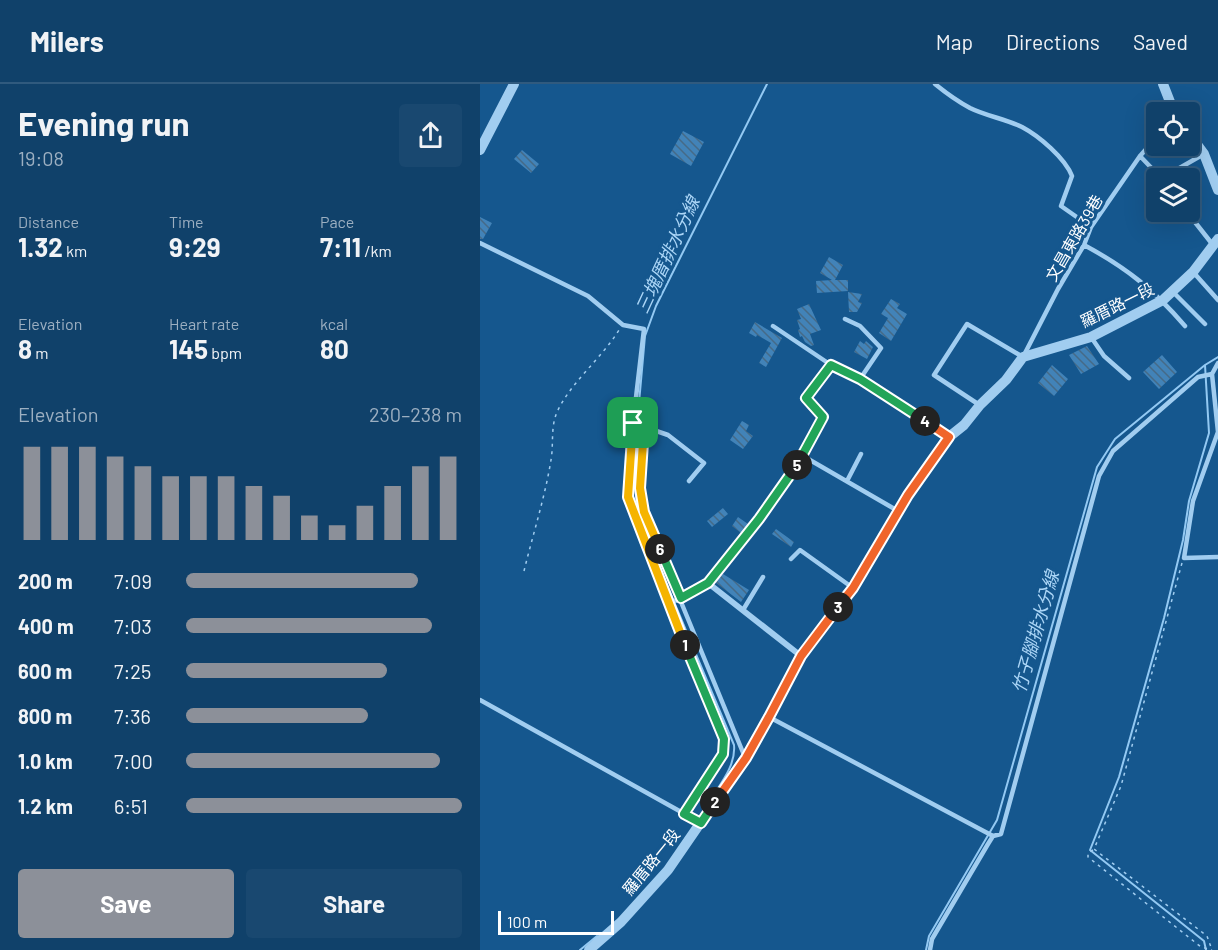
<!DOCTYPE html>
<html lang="en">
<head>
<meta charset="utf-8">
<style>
	:root { --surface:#10416a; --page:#194870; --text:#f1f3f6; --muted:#9cafc1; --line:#305a7e; --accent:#8c9099 }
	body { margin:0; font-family:Barlow,"Noto Sans TC",sans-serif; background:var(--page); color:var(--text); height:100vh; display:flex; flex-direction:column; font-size:22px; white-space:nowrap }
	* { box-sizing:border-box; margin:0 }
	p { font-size:20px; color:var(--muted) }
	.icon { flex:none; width:33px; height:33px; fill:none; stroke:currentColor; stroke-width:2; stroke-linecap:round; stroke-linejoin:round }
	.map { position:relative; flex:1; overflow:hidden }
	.side { display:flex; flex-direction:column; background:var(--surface); width:480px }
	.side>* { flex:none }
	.tools { position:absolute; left:666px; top:18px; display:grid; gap:12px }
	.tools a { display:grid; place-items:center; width:54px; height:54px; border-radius:6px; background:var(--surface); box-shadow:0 6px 24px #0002,0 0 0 2px var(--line); font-size:30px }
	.scale { position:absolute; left:18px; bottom:15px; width:116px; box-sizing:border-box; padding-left:6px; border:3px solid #fff; border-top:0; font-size:16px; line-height:21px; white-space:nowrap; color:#fff; -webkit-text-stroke:4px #15578e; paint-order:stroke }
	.pin { position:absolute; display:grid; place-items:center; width:51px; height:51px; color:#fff; margin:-26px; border-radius:12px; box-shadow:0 3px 9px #0006 }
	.km { position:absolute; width:30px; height:30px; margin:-15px; border-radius:50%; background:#222; color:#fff; font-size:16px; line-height:30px; text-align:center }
	.round { display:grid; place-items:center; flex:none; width:63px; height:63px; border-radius:6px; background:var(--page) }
	.head { display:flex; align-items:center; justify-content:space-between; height:102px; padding:0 18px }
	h1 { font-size:33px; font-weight:700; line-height:45px }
	.stats { display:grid; grid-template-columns:repeat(3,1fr); gap:9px; height:102px; padding:6px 18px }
	.stats div { display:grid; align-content:center }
	.stats b { font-size:26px; font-weight:700 }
	.stats small { font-size:16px; font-weight:400 }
	.stats p { font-size:16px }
	.chart { height:168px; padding:12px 18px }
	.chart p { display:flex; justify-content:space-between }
	.chart svg { width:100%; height:108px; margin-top:6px; stroke:var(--accent); stroke-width:6 }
	.cta { display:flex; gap:12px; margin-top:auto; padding:12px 18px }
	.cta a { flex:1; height:69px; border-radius:6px; background:var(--accent); color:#fff; font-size:24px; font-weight:700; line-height:69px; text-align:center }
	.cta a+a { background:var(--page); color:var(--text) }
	ul { padding:0 18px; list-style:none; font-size:20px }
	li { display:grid; grid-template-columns:96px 72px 1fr; align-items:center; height:45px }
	li i { height:15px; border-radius:8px; background:var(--accent) }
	header { display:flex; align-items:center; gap:36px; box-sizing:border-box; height:84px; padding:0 30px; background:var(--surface); border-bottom:2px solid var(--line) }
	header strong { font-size:28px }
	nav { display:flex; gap:33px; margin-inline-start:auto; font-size:21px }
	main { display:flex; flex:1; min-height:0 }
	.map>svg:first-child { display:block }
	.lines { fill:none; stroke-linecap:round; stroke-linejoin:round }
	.stream { stroke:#93c9f3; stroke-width:2 }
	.building { fill:url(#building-back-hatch) }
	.path { stroke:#a1cdf0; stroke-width:1.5; stroke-dasharray:3 4.5; stroke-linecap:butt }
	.service { stroke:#a1cdf0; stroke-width:4.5 }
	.minor { stroke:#a1cdf0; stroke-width:6 }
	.tertiary { stroke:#a1cdf0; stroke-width:10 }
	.split-1-casing { stroke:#fff; stroke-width:12 }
	.split-2-casing { stroke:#fff; stroke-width:12 }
	.split-3-casing { stroke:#fff; stroke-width:12 }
	.split-4-casing { stroke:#fff; stroke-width:12 }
	.split-5-casing { stroke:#fff; stroke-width:12 }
	.split-6-casing { stroke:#fff; stroke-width:12 }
	.split-7-casing { stroke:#fff; stroke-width:12 }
	.split-1 { stroke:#f5b400; stroke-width:8 }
	.split-2 { stroke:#22a559; stroke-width:8 }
	.split-3 { stroke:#f0652b; stroke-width:8 }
	.split-4 { stroke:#f0652b; stroke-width:8 }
	.split-5 { stroke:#22a559; stroke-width:8 }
	.split-6 { stroke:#22a559; stroke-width:8 }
	.split-7 { stroke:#f5b400; stroke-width:8 }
	.labels { text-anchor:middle; stroke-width:6; stroke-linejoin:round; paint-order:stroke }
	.street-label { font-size:16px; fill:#fff; stroke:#15578e }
	.water-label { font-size:18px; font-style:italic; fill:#acd6f7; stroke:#15578e }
</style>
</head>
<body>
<header>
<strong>Milers</strong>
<nav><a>Map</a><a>Directions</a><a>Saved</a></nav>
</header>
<main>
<section class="side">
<div class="head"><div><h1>Evening run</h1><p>19:08</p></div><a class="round"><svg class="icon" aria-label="share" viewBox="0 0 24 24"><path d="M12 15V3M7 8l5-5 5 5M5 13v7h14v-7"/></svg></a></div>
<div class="stats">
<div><p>Distance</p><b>1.32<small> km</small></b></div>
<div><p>Time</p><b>9:29</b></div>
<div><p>Pace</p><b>7:11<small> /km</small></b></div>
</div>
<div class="stats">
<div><p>Elevation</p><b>8<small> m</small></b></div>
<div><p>Heart rate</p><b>145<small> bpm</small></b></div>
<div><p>kcal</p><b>80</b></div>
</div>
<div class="chart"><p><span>Elevation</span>230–238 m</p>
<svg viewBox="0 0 160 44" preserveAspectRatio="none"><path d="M5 44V6M15 44V6M25 44V6M35 44V10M45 44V14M55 44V18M65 44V18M75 44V18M85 44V22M95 44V26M105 44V34M115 44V38M125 44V30M135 44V22M145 44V14M155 44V10"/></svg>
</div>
<ul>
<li><b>200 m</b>7:09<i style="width:84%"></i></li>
<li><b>400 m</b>7:03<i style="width:89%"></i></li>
<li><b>600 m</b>7:25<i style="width:73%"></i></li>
<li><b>800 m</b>7:36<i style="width:66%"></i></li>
<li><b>1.0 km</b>7:00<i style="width:92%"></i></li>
<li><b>1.2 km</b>6:51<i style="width:100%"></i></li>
</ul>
<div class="cta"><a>Save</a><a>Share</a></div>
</section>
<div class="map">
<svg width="738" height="866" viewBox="0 0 738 866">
	<defs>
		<pattern id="building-back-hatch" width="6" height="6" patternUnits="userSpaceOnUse" patternTransform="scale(1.5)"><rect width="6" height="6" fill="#4283b8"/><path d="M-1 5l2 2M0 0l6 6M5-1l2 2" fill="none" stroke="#466a87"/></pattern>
	</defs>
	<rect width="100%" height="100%" fill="#15578e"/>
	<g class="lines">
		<path class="stream" d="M725,281L729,349L709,417L703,456L684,534L656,633L639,693L610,766L724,857L726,866
			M231,715C241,699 256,681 254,661L158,432L155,402L159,319L165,252L176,222L287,0
			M100,866L117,852
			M446,866L449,852L517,736L617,383L635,355L725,281L738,273"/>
	</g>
	<path class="building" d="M203,47L224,58L211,82L190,70Z
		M42,66L59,80L51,89L34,75Z
		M0,133L12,139L3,155H0Z
		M349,173L363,181L355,196H368V207L337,209L336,197L352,196L340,189Z
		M368,208L382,210L378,218L382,219L377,228H369Z
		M411,215L420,220L417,224L427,230L411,257L399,249L408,234L401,230Z
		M329,220L341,246L330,250L334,261L331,262L325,258L322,252L320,253L318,246L320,245L317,236L321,235L317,225Z
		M275,238L302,254L286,283L279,279L291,259L277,251L276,253L269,249Z
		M380,257L384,260L386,257L393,263L387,275L374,268Z
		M607,262L619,280L601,290L589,271Z
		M682,271L697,288L679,305L663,288Z
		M572,281L588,295L574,312L558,299Z
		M262,337L269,341L266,347L273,352L263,365L250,356Z
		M243,424L248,430L232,443L227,437Z
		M258,433L268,440L261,449L252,442Z
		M296,445L314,458L311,463L292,450Z
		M243,490L269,506L261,518L235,498Z"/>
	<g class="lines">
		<path class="path" d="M702,479L641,702L614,765L727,852L732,866
			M44,487C53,450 65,413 71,376C74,359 70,342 78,326C93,296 121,275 139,246
			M613,766L608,769V773L721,863L732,866"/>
		<path class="service" d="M455,0C466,9 477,17 490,24C506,32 526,35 542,43C559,52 585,74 592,92L581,122L611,143
			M660,72L681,94
			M682,94L724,70
			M707,128L733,161
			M0,159L108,212L143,241L164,245L153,339L148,413L185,514L244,655L243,670L204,730
			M604,161C647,184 674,206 705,242
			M714,189L738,216
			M693,208L725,240
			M365,235L380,242L401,264L380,295
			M293,242L351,281L380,295L469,353
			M611,253L624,272L649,294
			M738,279L732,290L738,348L713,417L704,474L738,473
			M498,320L454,291L487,240L543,273L578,205L604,161L611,143L660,72L676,54
			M153,339L188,351L224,379L209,397
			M164,343L160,404L164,428L264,671
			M323,372L418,427
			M367,397L381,370
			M311,475L320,466L373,504
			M187,519L201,515L228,499L286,425L323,372L343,333L326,313L351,281
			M263,526L283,493
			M0,616L221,739
			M289,633L513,752
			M450,866L452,855L508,760L513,752L521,750L619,392L633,367L718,293L732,290"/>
		<path class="minor" d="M228,499L321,572"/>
		<path class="tertiary" d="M683,0L694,28
			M710,51L724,70L738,106
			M0,66L34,0
			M109,866L141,838L188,786L265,674L289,633L321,572L373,504L428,411L469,353L484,341L500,321L526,296L543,273L611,253L683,216L713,188L738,155"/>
	</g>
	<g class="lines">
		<defs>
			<path id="split-1" d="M153,339L148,413L205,561"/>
			<path id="split-2" d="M205,561L244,655L243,670L204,730L221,739L235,718"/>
			<path id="split-3" d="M235,718L266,674L289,633L321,572L358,523"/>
			<path id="split-4" d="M358,523L373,504L428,411L469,353L445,337"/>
			<path id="split-5" d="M317,381L343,333L326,314L351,281L380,295L445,337"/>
			<path id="split-6" d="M180,465L201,514L228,499L279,435L317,381"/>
			<path id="split-7" d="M153,339L164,343L160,404L164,428L180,465"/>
		</defs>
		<use href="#split-1" class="split-1-casing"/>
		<use href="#split-2" class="split-2-casing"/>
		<use href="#split-3" class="split-3-casing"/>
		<use href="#split-4" class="split-4-casing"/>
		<use href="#split-5" class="split-5-casing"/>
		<use href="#split-6" class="split-6-casing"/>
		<use href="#split-7" class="split-7-casing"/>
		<use href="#split-1" class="split-1"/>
		<use href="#split-2" class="split-2"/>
		<use href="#split-3" class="split-3"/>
		<use href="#split-4" class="split-4"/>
		<use href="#split-5" class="split-5"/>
		<use href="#split-6" class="split-6"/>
		<use href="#split-7" class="split-7"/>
	</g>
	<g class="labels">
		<g class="street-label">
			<text transform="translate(594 154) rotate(-60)" y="6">文昌東路39巷</text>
			<text transform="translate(637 221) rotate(-26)" y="6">羅厝路一段</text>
			<text transform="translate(171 778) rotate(-51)" y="6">羅厝路一段</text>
		</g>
		<g class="water-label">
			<text transform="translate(188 171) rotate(-65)" y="6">三塊厝排水分線</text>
			<text transform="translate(556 548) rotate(-74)" y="6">竹子腳排水分線</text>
		</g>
	</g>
</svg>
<div class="tools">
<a><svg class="icon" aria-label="locate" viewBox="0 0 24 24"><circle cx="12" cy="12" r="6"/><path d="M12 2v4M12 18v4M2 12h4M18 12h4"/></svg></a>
<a><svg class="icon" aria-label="layers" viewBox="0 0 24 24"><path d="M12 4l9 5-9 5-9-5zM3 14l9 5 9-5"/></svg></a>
</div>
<div class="scale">100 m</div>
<div class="pin" style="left:153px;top:339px;background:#1e9e55"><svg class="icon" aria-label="arrive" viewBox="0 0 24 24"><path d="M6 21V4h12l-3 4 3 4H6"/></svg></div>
<b class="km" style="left:205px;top:561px">1</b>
<b class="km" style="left:235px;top:718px">2</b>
<b class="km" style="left:358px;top:523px">3</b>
<b class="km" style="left:445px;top:337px">4</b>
<b class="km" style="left:317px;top:381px">5</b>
<b class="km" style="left:180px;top:465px">6</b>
</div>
</main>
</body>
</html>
